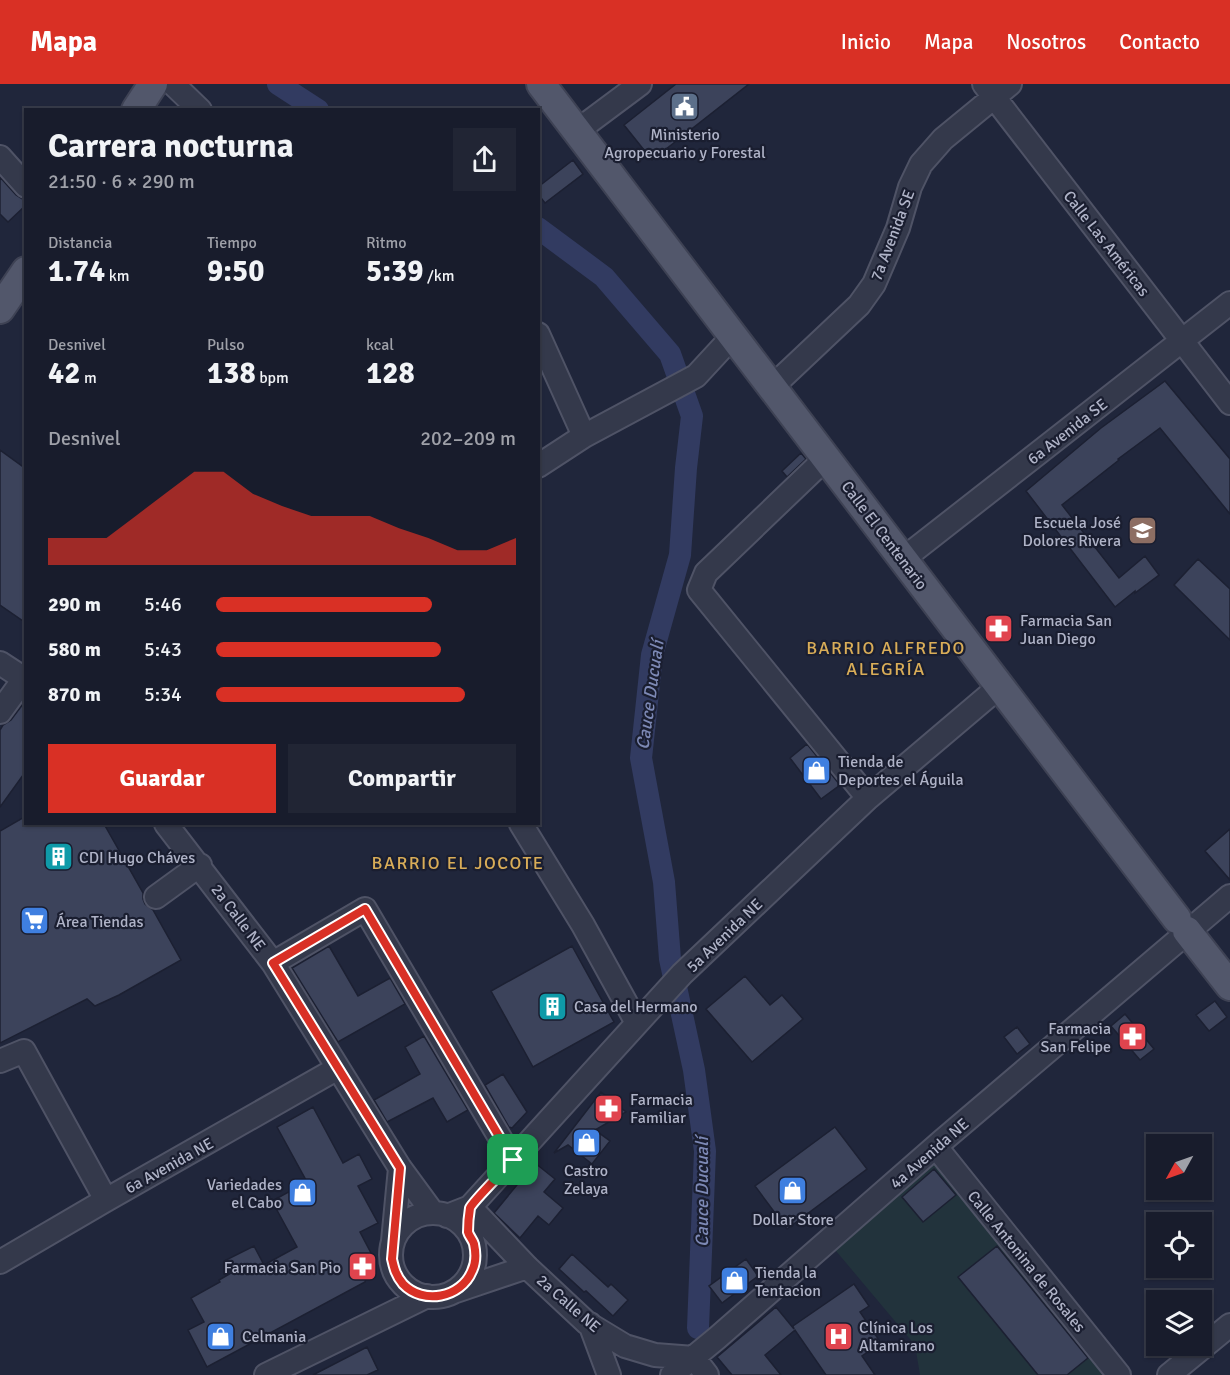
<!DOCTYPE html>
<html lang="es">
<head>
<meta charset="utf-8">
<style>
	:root { --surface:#181c2c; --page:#212534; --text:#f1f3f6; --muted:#9fa1a9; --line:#363a48; --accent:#d93025 }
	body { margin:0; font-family:Signika,sans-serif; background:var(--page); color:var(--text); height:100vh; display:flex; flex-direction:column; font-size:22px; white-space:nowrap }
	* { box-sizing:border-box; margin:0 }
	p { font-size:20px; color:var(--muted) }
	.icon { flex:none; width:33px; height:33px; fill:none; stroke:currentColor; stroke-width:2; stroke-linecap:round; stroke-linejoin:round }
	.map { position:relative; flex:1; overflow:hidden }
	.side { position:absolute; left:24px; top:24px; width:516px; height:717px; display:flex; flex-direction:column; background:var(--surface); border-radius:0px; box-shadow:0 2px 4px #0004,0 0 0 2px var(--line) }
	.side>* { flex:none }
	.needle { width:39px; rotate:230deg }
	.fabs { position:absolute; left:1146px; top:1050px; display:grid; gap:12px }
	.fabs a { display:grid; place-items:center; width:66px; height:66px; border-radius:0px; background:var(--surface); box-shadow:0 2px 4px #0004,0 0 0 2px var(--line); font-size:30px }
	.pin { position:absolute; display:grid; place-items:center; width:51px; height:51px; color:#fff; margin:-26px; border-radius:12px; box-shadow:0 3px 9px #0006 }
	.round { display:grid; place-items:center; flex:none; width:63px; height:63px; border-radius:0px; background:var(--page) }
	.head { display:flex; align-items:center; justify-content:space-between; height:102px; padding:0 24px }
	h1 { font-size:33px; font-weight:700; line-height:45px }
	.metrics { display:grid; grid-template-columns:repeat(3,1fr); gap:9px; height:102px; padding:6px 24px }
	.metrics div { display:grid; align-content:center }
	.metrics b { font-size:30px; font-weight:700 }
	.metrics small { font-size:16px; font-weight:400 }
	.metrics p { font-size:16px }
	.chart { height:168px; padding:12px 24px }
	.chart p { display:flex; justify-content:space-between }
	.chart svg { width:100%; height:108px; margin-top:6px; fill:var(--accent); opacity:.7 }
	.cta { display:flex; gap:12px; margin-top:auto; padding:12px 24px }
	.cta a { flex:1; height:69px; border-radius:0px; background:var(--accent); color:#fff; font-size:24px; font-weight:700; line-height:69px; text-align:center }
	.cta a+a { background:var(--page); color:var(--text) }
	ul { padding:0 24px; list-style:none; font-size:20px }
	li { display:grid; grid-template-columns:96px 72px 1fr; align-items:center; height:45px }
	li i { height:15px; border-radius:8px; background:var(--accent) }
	header { display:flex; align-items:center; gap:36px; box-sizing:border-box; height:84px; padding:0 30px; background:var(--accent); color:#fff }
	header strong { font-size:28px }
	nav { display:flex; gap:33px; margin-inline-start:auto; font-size:21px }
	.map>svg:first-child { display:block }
	.green { fill:#22333c }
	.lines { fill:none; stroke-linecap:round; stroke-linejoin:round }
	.canal { stroke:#323b61; stroke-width:22 }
	.building { fill:#3c435b; stroke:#1c2032; stroke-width:1.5 }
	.minor-casing { stroke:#4f5366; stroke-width:26 }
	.major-casing { stroke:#3e4254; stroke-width:32 }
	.minor { stroke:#34394b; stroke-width:22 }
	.major { stroke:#52576b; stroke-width:28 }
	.route-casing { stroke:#fff; stroke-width:12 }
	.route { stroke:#d93025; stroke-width:8 }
	.labels { text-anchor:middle; stroke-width:4.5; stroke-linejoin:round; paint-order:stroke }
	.poi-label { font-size:16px; fill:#afb3c7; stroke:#1a1e30; text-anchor:start }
	.street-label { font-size:16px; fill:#afb3c7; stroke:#1a1e30 }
	.neighbourhood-label { font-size:18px; letter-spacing:1.5px; fill:#d9ad58; stroke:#1a1e30 }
	.water-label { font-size:18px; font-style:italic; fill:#7d89b5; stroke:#1a1e30 }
</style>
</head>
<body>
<header>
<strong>Mapa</strong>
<nav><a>Inicio</a><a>Mapa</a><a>Nosotros</a><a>Contacto</a></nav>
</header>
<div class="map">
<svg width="1230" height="1291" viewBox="0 0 1230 1291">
	<rect width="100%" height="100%" fill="#20263b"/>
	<path class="green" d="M932,1077L1106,1291H920L915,1261L831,1161Z"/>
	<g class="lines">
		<path class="canal" d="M278,0L318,26
			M538,144L604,193L670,270L692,332L686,384L680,471L652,571L641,674L664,798L670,875L694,986L705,1067L698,1244"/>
	</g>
	<path class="building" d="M676,0H749L652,76L624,41Z
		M573,76L583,90L545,119L538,110V103Z
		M0,93L16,111L26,117V121L8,138L0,130Z
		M1165,297L1230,375V430L1160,344L1118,375L1119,376L1062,421L1119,494L1145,472L1159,491L1135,509V507L1115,523L1026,407L1101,344Z
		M0,366L26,385V539L0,521Z
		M801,369L806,375L787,393L782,387Z
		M1198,475L1230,505V556L1174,501Z
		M26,616V687L0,723V646L3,641L11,636Z
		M807,660L840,701L821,715L790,674Z
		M26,732V740H104L143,809V815L145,820L153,826L181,876L119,911L95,922L87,915L0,959V747Z
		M1230,745V796L1205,767Z
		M329,862L358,912L390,894L405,920L338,958L292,884Z
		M572,862L614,938L533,983L491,907Z
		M745,892L770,921L782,911L803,935L752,978L706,925Z
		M1215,917L1227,933L1209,947L1196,931Z
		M1125,930L1154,965L1140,976L1111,942Z
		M1017,943L1030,960L1017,970L1004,953Z
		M424,952L468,1026L447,1038L433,1014L387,1038L374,1016L420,990L405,963Z
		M503,990L527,1028L512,1044L509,1043L485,1001Z
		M601,1008L626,1028L595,1046L610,1057L592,1080L568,1061L554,1069Z
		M313,1023L343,1079L359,1070L372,1095L358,1102L378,1139L360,1148L372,1171L365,1198L207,1283L188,1246L204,1238L191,1214L220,1198L219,1196L233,1188L226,1176L254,1162L264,1181L297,1163L272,1117L307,1098L277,1043Z
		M835,1043L867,1085L787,1145L755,1102Z
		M535,1079L555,1095L544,1108L563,1124L549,1141L538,1132L520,1154L494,1129Z
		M934,1085L956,1111L923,1138L902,1113Z
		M997,1162L1088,1274L1067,1291H1038L958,1193Z
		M572,1170L608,1203L611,1200L628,1216L613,1232L586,1207L584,1208L559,1185Z
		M746,1175L758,1192L722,1219L709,1202Z
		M854,1200L869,1222L860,1228L881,1259L862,1272L875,1291H826L795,1246L765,1271L781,1291H732L717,1273L776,1223L794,1245L793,1242Z
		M367,1263L378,1286L367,1291H313Z"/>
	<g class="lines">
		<defs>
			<path id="minor" d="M173,0L200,26
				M984,0L1230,319
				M577,47L640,0
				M0,73L26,102
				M538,250L584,352
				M772,303L859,221L874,200L898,144L910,103L921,80L943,55L1010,0
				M826,374L706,489L699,506L868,714
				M538,382L584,352L696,292L733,252
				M903,475L1230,219
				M0,579L26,596
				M0,628L24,595
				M166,740L273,879L400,1084L433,1129
				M521,740L583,841L637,939
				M156,813L200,781
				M273,879L365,825L513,1076
				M0,977L24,967L106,1116
				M936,1063L1119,1291
				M470,1123L527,1183L587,1239L625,1262L655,1271L694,1274L707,1291
				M391 1171a42 42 0 1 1 84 0a42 42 0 1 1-84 0Z
				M447,1132L470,1123L682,890L868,714L1000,602
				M393,1157L400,1084
				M0,1178L106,1116L338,984
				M456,1207L527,1183
				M590,1240L609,1291
				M266,1291L427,1212
				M672,1291L717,1254L942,1057L1230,812
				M1169,1291L1230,1241"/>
			<path id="major" d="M541,0L1177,835
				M136,26L153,0
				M0,225L26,187
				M1187,847L1230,902"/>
		</defs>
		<use href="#minor" class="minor-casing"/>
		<use href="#major" class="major-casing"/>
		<use href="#minor" class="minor"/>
		<use href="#major" class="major"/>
	</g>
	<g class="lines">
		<defs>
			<path id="route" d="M365,825L513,1076C506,1085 473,1117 470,1124C469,1130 468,1142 468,1148C469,1152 473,1156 474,1160C476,1169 476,1179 472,1187C461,1214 423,1221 403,1200C396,1192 394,1184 392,1175L400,1084L273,879Z"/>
		</defs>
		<use href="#route" class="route-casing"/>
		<use href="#route" class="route"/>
	</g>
	<defs>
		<symbol id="civic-square" viewBox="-11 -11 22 22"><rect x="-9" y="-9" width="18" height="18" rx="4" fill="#5c6f8a" stroke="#1a1e30"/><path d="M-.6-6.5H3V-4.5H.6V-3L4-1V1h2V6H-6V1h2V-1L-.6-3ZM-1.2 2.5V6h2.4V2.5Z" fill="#fff"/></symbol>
		<symbol id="university-square" viewBox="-11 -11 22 22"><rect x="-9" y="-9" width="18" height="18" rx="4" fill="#8d6e63" stroke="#1a1e30"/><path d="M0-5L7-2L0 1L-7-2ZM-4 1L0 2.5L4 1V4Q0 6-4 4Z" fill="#fff"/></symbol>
		<symbol id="pharmacy-square" viewBox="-11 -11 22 22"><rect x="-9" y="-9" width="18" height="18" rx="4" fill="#e0444e" stroke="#1a1e30"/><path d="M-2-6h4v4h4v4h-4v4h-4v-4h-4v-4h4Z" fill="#fff"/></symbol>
		<symbol id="shop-square" viewBox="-11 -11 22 22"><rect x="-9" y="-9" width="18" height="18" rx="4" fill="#3f7fe0" stroke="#1a1e30"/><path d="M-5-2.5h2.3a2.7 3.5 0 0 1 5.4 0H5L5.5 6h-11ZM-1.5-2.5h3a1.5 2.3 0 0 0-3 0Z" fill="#fff"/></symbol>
		<symbol id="building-square" viewBox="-11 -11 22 22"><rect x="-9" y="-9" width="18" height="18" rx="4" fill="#0f9aa8" stroke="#1a1e30"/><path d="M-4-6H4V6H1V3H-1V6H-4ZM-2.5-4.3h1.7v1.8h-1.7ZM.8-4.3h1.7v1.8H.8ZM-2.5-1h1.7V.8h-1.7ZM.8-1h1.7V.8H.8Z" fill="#fff"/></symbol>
		<symbol id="supermarket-square" viewBox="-11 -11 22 22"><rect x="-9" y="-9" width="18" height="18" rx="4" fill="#3f7fe0" stroke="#1a1e30"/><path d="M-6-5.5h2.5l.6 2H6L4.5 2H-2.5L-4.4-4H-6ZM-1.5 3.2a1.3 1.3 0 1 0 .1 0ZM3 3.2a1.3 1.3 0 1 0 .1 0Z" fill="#fff"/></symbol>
		<symbol id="hospital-square" viewBox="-11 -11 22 22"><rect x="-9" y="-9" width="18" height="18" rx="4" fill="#e0444e" stroke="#1a1e30"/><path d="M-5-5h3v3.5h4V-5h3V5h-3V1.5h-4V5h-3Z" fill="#fff"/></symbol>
	</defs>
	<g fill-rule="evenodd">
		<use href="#civic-square" x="668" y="6" width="33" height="33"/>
		<use href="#university-square" x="1126" y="430" width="33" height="33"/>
		<use href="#pharmacy-square" x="982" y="528" width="33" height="33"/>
		<use href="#shop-square" x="800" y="670" width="33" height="33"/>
		<use href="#building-square" x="42" y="756" width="33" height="33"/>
		<use href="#supermarket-square" x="18" y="820" width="33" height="33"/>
		<use href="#building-square" x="536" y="906" width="33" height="33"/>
		<use href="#pharmacy-square" x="1116" y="936" width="33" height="33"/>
		<use href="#pharmacy-square" x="592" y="1008" width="33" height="33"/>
		<use href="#shop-square" x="570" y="1042" width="33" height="33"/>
		<use href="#shop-square" x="776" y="1090" width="33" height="33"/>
		<use href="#shop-square" x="286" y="1092" width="33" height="33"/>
		<use href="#pharmacy-square" x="346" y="1166" width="33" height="33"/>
		<use href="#shop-square" x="718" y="1180" width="33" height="33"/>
		<use href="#shop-square" x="204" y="1236" width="33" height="33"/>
		<use href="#hospital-square" x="822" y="1236" width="33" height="33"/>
	</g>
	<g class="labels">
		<g class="poi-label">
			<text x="685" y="56" text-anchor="middle">Ministerio<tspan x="685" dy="18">Agropecuario y Forestal</tspan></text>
			<text x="1121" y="444" text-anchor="end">Escuela José<tspan x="1121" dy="18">Dolores Rivera</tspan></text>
			<text x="1020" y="542">Farmacia San<tspan x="1020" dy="18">Juan Diego</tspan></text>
			<text x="838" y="683">Tienda de<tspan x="838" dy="18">Deportes el Águila</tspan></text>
			<text x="79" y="779">CDI Hugo Cháves</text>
			<text x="56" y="843">Área Tiendas</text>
			<text x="574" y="928">Casa del Hermano</text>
			<text x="1111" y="950" text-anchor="end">Farmacia<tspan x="1111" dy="18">San Felipe</tspan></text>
			<text x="630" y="1021">Farmacia<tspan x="630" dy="18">Familiar</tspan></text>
			<text x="586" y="1092" text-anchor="middle">Castro<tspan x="586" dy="18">Zelaya</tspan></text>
			<text x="282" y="1106" text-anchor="end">Variedades<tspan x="282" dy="18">el Cabo</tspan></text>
			<text x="793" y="1141" text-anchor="middle">Dollar Store</text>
			<text x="341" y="1189" text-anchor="end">Farmacia San Pio</text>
			<text x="755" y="1194">Tienda la<tspan x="755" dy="18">Tentacion</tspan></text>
			<text x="859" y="1249">Clínica Los<tspan x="859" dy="18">Altamirano</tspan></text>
			<text x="242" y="1258">Celmania</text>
		</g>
		<g class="street-label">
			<text transform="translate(892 151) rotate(-69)" y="6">7a Avenida SE</text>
			<text transform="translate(1107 159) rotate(52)" y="6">Calle Las Américas</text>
			<text transform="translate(1067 347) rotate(-38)" y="6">6a Avenida SE</text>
			<text transform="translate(885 451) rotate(53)" y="6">Calle El Centenario</text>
			<text transform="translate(239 833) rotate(53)" y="6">2a Calle NE</text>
			<text transform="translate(724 851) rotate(-44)" y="6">5a Avenida NE</text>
			<text transform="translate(929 1069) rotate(-41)" y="6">4a Avenida NE</text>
			<text transform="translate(169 1081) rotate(-29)" y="6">6a Avenida NE</text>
			<text transform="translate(1027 1177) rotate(51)" y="6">Calle Antonina de Rosales</text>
			<text transform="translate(569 1219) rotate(41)" y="6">2a Calle NE</text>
		</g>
		<g class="neighbourhood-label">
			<text x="886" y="570">BARRIO ALFREDO<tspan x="886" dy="21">ALEGRÍA</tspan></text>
			<text x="458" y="785">BARRIO EL JOCOTE</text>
		</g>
		<g class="water-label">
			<text transform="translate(650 611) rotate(-82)" y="6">Cauce Ducualí</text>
			<text transform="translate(702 1108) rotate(-90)" y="6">Cauce Ducualí</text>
		</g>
	</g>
</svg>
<div class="fabs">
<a><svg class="needle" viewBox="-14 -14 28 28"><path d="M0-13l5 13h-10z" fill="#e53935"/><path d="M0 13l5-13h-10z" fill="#9fa1a9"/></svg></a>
<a><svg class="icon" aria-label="locate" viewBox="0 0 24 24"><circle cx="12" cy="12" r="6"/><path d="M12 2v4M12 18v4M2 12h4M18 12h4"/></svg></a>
<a><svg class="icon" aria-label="layers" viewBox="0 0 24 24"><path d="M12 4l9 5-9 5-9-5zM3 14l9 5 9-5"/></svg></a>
</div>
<div class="pin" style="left:513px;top:1076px;background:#1e9e55"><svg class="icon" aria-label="arrive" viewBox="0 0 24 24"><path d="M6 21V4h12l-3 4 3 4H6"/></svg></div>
<section class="side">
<div class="head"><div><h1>Carrera nocturna</h1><p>21:50 · 6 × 290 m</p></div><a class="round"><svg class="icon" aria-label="share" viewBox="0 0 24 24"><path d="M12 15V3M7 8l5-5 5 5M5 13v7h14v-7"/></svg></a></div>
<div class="metrics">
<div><p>Distancia</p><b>1.74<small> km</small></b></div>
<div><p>Tiempo</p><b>9:50</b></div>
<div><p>Ritmo</p><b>5:39<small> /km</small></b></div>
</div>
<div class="metrics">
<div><p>Desnivel</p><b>42<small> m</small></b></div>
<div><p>Pulso</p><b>138<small> bpm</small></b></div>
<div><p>kcal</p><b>128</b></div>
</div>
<div class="chart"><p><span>Desnivel</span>202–209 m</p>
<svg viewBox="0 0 160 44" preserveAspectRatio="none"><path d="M0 44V33L10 33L20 33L30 24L40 15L50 6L60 6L70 15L80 20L90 24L100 24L110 24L120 29L130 33L140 38L150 38L160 33V44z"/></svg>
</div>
<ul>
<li><b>290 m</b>5:46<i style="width:72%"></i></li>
<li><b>580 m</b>5:43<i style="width:75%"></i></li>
<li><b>870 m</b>5:34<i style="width:83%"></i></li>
</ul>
<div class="cta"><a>Guardar</a><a>Compartir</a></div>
</section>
</div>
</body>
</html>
